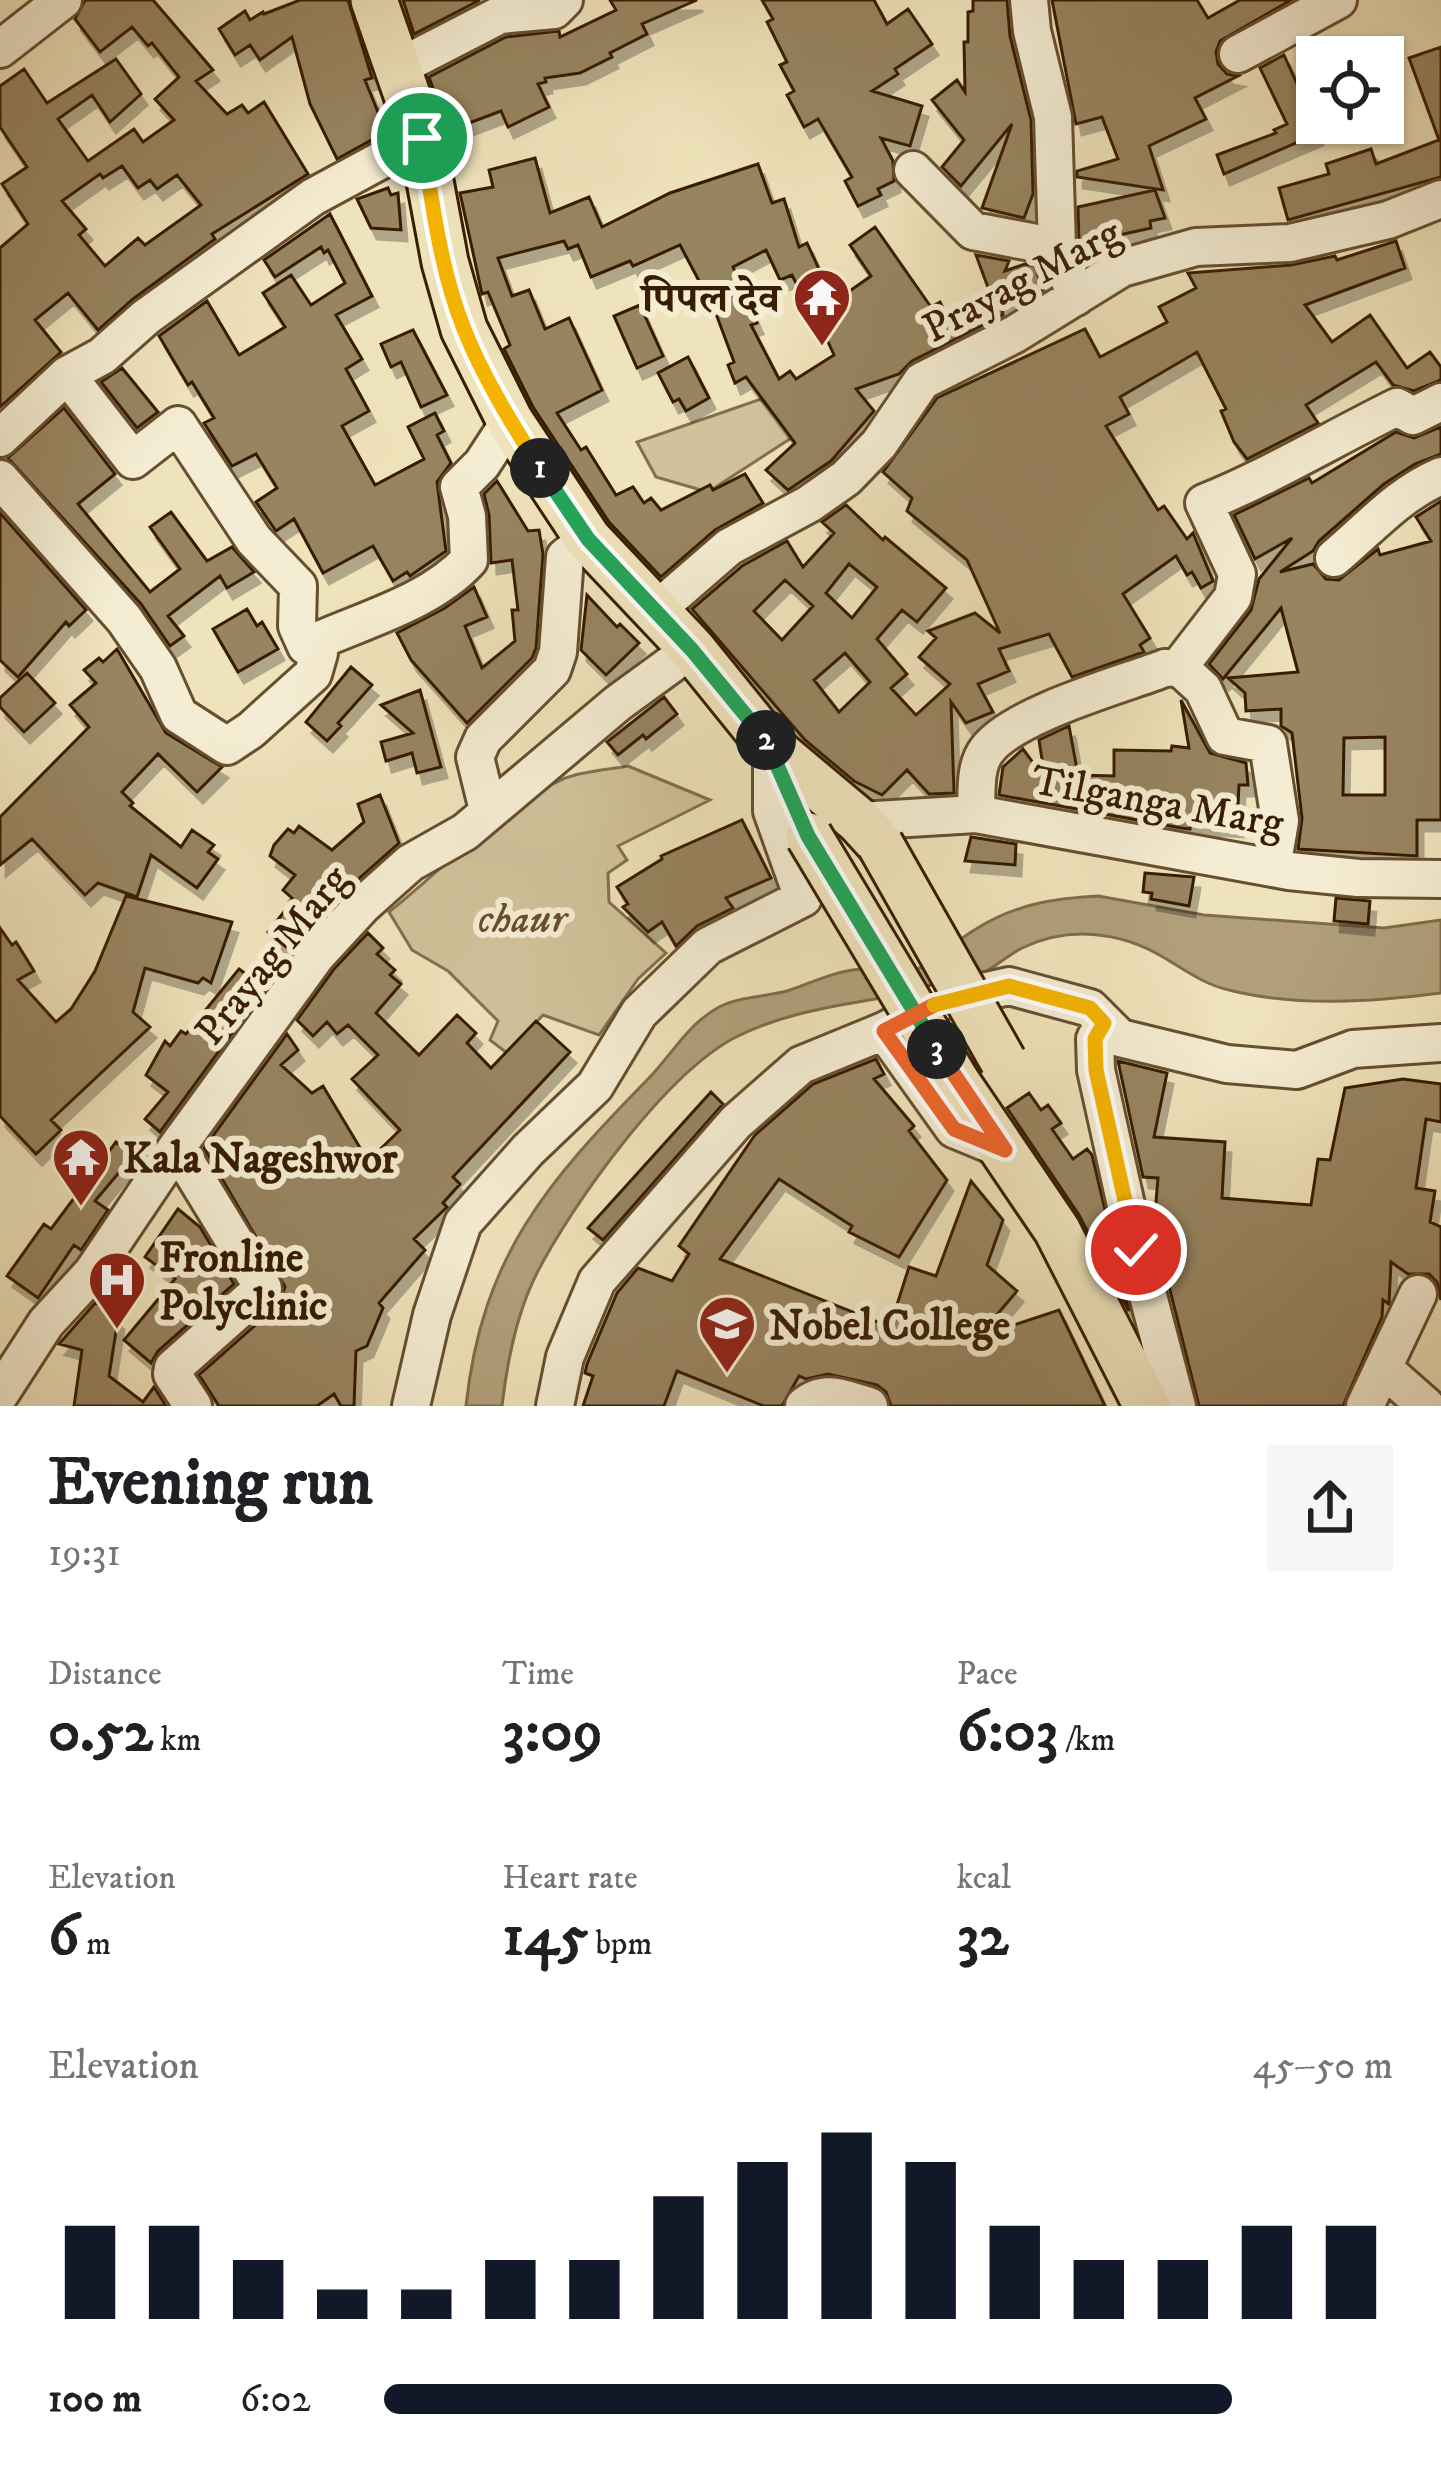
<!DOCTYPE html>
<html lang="en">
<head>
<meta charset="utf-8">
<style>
	:root { --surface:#fff; --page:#f6f6f6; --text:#202124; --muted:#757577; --accent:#111827 }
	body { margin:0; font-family:"IM FELL DW Pica","Noto Serif Devanagari",serif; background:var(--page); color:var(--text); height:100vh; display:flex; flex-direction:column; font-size:45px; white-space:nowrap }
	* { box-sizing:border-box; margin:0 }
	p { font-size:39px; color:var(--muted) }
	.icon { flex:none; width:66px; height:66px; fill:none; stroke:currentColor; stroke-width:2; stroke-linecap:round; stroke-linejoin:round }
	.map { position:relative; height:1406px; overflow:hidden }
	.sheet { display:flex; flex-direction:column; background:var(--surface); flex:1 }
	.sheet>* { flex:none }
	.fabs { position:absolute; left:1296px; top:36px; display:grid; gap:24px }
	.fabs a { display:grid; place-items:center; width:108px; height:108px; border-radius:0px; background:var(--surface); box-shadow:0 3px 9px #0004; font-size:60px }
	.pin { position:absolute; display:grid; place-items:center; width:102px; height:102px; color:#fff; margin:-51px; border:6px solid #fff; border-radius:50%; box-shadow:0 3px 12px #0007 }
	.km { position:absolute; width:60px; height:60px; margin:-30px; border-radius:50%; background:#222; color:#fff; font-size:33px; line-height:60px; text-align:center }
	.round { display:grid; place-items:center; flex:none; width:126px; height:126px; border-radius:0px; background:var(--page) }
	.overview { display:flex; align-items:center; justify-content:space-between; height:204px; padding:0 48px }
	h1 { font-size:66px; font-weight:800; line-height:90px }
	.stats { display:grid; grid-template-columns:repeat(3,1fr); gap:18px; height:204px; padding:12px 48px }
	.stats div { display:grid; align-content:center }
	.stats b { font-size:60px; font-weight:800 }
	.stats small { font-size:33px; font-weight:400 }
	.stats p { font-size:33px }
	.chart { height:336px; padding:24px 48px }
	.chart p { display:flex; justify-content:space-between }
	.chart svg { width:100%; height:216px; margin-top:12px; stroke:var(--accent); stroke-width:6 }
	ul { padding:0 48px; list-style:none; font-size:39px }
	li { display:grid; grid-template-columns:192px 144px 1fr; align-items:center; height:90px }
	li i { height:30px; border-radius:15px; background:var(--accent) }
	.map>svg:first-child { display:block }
	.green { fill:#d0c29b; stroke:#84704e; stroke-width:3 }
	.water { fill:#b1a07b; stroke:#816c4a; stroke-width:3 }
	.building { fill:#978461; stroke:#381e00; stroke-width:3; fill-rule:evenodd; filter:url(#shadow) }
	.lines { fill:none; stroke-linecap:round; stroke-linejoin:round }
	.minor-casing { stroke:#664f2f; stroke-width:42 }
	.major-casing { stroke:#381e00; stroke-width:51 }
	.minor { stroke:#f5edd3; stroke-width:36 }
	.major { stroke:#efe3bb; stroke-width:45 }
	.major-bridge-casing { stroke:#381e00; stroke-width:51; stroke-linecap:butt }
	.major-bridge { stroke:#efe3bb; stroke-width:45 }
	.split-1-casing { stroke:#fff; stroke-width:24 }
	.split-2-casing { stroke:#fff; stroke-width:24 }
	.split-3-casing { stroke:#fff; stroke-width:24 }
	.split-4-casing { stroke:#fff; stroke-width:24 }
	.split-5-casing { stroke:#fff; stroke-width:24 }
	.split-1 { stroke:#f5b400; stroke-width:15 }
	.split-2 { stroke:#22a559; stroke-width:15 }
	.split-3 { stroke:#22a559; stroke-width:15 }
	.split-4 { stroke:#f0652b; stroke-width:15 }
	.split-5 { stroke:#f5b400; stroke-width:15 }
	.labels { text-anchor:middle; stroke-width:12; stroke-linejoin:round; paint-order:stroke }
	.street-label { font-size:42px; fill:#381e00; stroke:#f5edd3 }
	.poi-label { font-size:42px; font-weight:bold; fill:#381e00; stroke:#f5edd3; text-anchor:start }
	.park-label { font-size:42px; font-style:italic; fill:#664f2e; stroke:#f5edd3 }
</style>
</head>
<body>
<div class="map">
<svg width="1441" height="1406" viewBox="0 0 1441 1406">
	<defs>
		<filter id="shadow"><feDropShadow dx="6" dy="11" stdDeviation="0" flood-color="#0004"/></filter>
	</defs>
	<rect width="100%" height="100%" fill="#efe3bb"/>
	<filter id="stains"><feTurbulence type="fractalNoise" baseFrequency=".00167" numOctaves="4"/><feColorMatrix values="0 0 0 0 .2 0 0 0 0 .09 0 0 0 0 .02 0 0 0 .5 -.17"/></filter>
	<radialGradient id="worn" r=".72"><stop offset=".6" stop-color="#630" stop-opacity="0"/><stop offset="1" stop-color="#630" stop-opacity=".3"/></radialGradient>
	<path class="green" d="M761,399L793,437L708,492L656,477L637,442Z
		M628,766L710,800L618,846L627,860L608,873L609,902L666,953L638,979L599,1035L543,1015L507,1053L490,1040L498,1021L448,971L412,950L389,912C444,869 500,806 563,779C582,771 608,770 628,766Z"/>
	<path class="water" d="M1098,896L1204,915L1384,928L1441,920V993C1373,1002 1296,1007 1229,990C1203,984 1185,970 1163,957C1119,931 1068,926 1022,948C1006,956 992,970 975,978C898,1002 809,1000 736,1037C666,1073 573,1203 537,1273C517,1312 507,1363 502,1406H466C482,1256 547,1182 649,1078C673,1053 688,1024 719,1007C740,996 768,997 790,990C814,982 835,971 861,969C878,968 899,977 915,970C937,961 955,941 976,929C1014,905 1053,898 1098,896Z"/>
	<path class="building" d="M85,0H153L213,70L196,81L227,114L242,105L248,113L264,102L308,174L212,234L215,239L133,299L98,330L68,293L35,320L61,352L0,407V248L28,224L2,184L27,167L0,127V86L24,69L47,103L116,59L141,94L110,122L92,95L58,119L88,161L134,129L143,142L174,120L155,99L179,77L152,43L148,46L132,27L100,52L75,19ZM122,166L138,188L150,180L157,189L177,175L201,205L145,245L138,238L105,266L79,235L86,229L62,201L100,174L103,178Z
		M300,0H348L372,78L365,80L386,132L337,159L310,104L292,37L260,60L250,45L235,55L219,29L245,11L250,20L263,12L264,14Z
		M403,0H480L414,34Z
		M610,0H697L642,24L647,34L610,53L612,57L580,73L545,78L546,82L538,84L549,107L508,127L501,111L448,131L429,77L506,37L559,31L560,37L616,10Z
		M762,0H874L887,24L908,9L932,44L895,69L898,74L872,91L922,106L910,146L881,138L893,161L894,181L878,189L881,195L858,206L845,181L852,177L818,119L804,127L787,95L794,91L780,65L787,62L767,22L773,19Z
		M973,0H1007L1010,36L1031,120L1033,194L1024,218L982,208L1012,124L961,186L942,167L964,140L932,100L957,80L965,92L964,42H968V12L973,11Z
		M1052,0H1197L1208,18L1240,0H1291L1220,41L1216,52L1218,64L1227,74L1238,76L1195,98L1206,119L1149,146L1163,190L1077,177V171L1118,159L1102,117L1076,124Z
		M1441,47V177L1288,220L1279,188L1329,174L1326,164L1371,149L1376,164L1439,140L1409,58Z
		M1284,55L1304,99L1317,93V134L1224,174L1217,155L1276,133L1274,130L1287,124L1260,68Z
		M535,158L550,213L589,197L602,227L670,193L758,164L772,203L784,199L799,247L807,243L834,302L871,276L850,245L875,227L931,307L940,302L946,314L993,301L976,255L1009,261L1005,271L1025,264L1035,266L1043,290L1002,309L1003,315L912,361L899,374L856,389L874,411L831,461L788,490L766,470L795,443L746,377L735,383L728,365L734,362L715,311L680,245L633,266L630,261L591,277L578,245L568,249L564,241L498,258L512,296L529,290L545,329L569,318L602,390L557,413L581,450L586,447L616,495L633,487L644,503L651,498L661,510L710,485L713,490L745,474L763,503L715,530L661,577L609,522L533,407L504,349L510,345L488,292L482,294L460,193L493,187L489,170ZM766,250L780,280L792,275L799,289L803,287L834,355L796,379L790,371L779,379L751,325L757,323L733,267Z
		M388,188L391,195L398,193L401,230L371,228L357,199Z
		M1155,190L1165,218L1150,221L1151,228L1106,238L1109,250L1087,263L1079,243L1078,207Z
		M330,214L372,296L336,315L362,359L346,369L369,411L342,426L375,485L424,459L408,427L435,413L444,431L437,435L451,463L437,482L446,551L410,576L407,572L393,581L373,546L323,573L294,519L276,531L256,502L277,488L256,454L232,466L204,423L214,418L192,382L188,385L159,336L207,301L239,355L285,327L263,293L291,275L311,305L345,283L328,250L324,253L321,247L275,277L264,260Z
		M1396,241L1405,268L1305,305L1332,342L1370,315L1407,368L1430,352L1441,367V380L1414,391L1393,385L1376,362L1306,405L1318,423L1247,459L1234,442L1221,411L1226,409L1197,352L1120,397L1129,414L1106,426L1158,510L1164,506L1187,539L1193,533L1213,581L1201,588L1192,572L1187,575L1176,556L1123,594L1150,638L1140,645L1144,652L1072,677L1049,634L999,649L1009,671L978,684L993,712L966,723L951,702L954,793L929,794L907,770L882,795L854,781L805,740L692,609L742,566L787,541L803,567L834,533L822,522L846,505L883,540L885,537L946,588L917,622L902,610L877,639L907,674L891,688L916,715L950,684L919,657L936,638L928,631L975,613L1000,633L967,560L907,511L912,498L883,472L937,398L1085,329L1100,357L1167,322L1159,307L1196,288L1188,273L1291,265L1335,256L1337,260ZM849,564L877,587L852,618L826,593ZM785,580L813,606L782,640L754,611ZM845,653L870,682L839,712L814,680Z
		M640,305L663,356L637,368L614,316Z
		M413,330L447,395L421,407L401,362L391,367L381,344Z
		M688,357L709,398L686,411L679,399L673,402L658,373Z
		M122,368L158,412L137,428L101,382Z
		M64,408L115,474L78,504L150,592L180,569L150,527L171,512L207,561L232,547L254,572L227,588L220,576L168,616L184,636L170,646L141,604L8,458Z
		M1441,427V454L1415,464L1384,484L1319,541L1313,551L1280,572L1313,564L1326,579L1339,580L1378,549L1380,555L1431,541L1416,517L1441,501V820H1417V856L1298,849L1302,818L1292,733L1281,726V709L1246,711L1245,693L1228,678L1298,672L1281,608L1223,679L1209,664L1251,610L1259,579L1292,538L1255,559L1234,515L1309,478L1312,483L1396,432L1414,438ZM1385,737V795H1343L1344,738Z
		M497,481L528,531L539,530L543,554L536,648L532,658L467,723L411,660L397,633L445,608L474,587L487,617L465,626L482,668L515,641L512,610H518L512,560L491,563L489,515L484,494Z
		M0,513L86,610L69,626L66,622L18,677L0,660Z
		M587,595L617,627L620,624L639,643L606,675L581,650Z
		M247,609L257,626L262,622L278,649L238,672L213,629Z
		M117,649L166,733L222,767L197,792L158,754L122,792L133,803L130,806L181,847L192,830L214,845L208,852L218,859L197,888L151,855L137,897L98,883L85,895L32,839L0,865V817L89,727L70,705L96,683L84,670L99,658L103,662Z
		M351,667L372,685L338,723L341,726L327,741L306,722Z
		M27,673L55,703L24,732L0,707V698Z
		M420,690L441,767L417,773L412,753L386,761L381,742L413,733L381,705Z
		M664,697L677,714L646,739L643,735L618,755L607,742Z
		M1181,700L1210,753L1246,763L1248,785H1239L1237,826L1191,823L1190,829L1181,828L999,795L1003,767L1023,749L1045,779L1039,740L1069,726L1078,775L1114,776V750L1171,751L1172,746L1189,748Z
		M380,795L399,843L346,890L292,952L268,932L291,903L292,898L283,890L295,875L270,856L274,845L288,829L294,833L299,826L332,850L364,822L358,804Z
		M742,820L771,878L726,898L733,908L697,926L676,946L662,922L648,932L623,907L628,904L617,887L662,859L661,856Z
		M971,837L1016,844L1015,865L965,861Z
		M1145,873L1194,877L1189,906L1151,899L1152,893L1143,892Z
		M126,896L232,922L211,983L203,978L198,983L145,968L133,1012L150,1027L51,1120L61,1130L36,1154L0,1116V928L12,945L16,942L34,971L18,980L56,1022L71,1009L95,971Z
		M1336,898L1370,901L1368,924L1334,921Z
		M368,933L383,948L377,954L395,970L390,975L401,984L376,1013L419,1055L457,1015L476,1033L467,1043L491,1068L536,1021L570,1052L453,1177L460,1184L443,1203L447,1207L414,1239L425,1250L379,1303L383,1308L367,1346L356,1351L354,1406H341L334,1394L317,1406H219L199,1375L278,1305L285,1287L204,1148L287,1034L298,1050L281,1065L312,1093L323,1086L368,1161L400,1130L352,1079L378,1055L348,1025L337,1034L327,1022L313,1036L297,1020L334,969Z
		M239,969L265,988L160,1132L145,1119L168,1092L146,1075L165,1041L170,1046L181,1031L186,1034Z
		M876,1059L884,1074L874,1079L914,1126L909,1131L947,1180L899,1257L849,1232L852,1226L779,1179L720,1259L890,1327L909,1267L936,1276L971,1181L1003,1220L987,1265L1017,1291L978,1337L1059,1310L1105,1406H891L886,1392L877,1385L828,1374L806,1379L799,1376L782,1406H764L677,1371L664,1406H583L593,1376L585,1373L587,1364L617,1293L638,1268L672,1281L689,1254L679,1246L755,1135L813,1084Z
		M1118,1061L1167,1073L1154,1137L1225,1142L1222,1198L1271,1202L1311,1205L1318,1159L1330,1160L1345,1088L1403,1079L1441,1084V1122L1426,1119L1416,1188L1435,1191L1430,1222L1441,1227V1300L1437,1282L1429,1274H1408L1391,1262L1389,1304L1383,1300L1382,1317L1343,1406H1199L1154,1226L1158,1178L1143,1177Z
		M711,1092L723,1104L603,1240L588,1228Z
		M1029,1093L1041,1110L1048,1105L1061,1123L1052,1129L1073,1159L1087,1149L1092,1155L1129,1311L1079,1215L1007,1108Z
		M116,1142L133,1156L95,1201L108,1210L81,1250L74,1245L38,1298L7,1276L44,1224L51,1229Z
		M178,1209L200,1227L234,1284L158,1351L151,1363L124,1340L175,1279L145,1257Z
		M96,1302L118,1319L109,1376L143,1402L154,1387L166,1406H74L82,1350L59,1344Z"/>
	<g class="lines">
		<defs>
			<path id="minor" d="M1029,0L1032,31L1053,117L1057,247L1076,297
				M0,49L63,0
				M1238,54L1338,0
				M399,67L500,15L554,10L564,0
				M913,170L973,231L1057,247
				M67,375L133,460L178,425L254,540L298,586L297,626L306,646
				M0,438L67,375L102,356L146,317L313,197L422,138
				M0,479L124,619L158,668L179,715L227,746L251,730L313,674L319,653L306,646C359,621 429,604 469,560L467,516L459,487L482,464L510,421
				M1334,558C1370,528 1397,495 1441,476
				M654,612L729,547L809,504L846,478L879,444L922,381L1015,334L1122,268L1196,247L1290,243L1388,220L1441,199
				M1179,667L1203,689L1225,736L1268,744L1280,821L1272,868
				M488,810L475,757L483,739L552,670L558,652L565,557L588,539
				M976,814C977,793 974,767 987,750C1014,714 1120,685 1165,668L1179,667L1233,597L1237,574L1204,503C1271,476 1332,439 1397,407L1413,416L1441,402
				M859,821L976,814L1289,871L1358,878L1441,879
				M1104,1023L1095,1039L1096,1070L1136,1250L1177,1406
				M884,1031L954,1129L1005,1150
				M177,1147L263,1288L173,1368L172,1374L193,1406
				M1383,1368L1418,1294
				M0,1394L46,1323L92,1273L177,1147L317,955L363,905L410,863L465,832L618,703L692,649
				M411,1406L432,1315L463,1223L528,1150L595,1086L639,1013L708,946L803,898L772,811V748
				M555,1406L565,1357L597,1281L736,1122L801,1065L884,1031L942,1001L1009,986L1090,1008L1120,1038L1227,1064L1297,1070L1353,1049L1441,1043
				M804,1406C825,1388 844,1399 869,1406
				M1365,1406L1383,1368L1426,1406"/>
			<path id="major" d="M374,0L422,138L445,262L464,329L510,421L588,539L692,649L772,748L859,821L880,844
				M956,1081L1057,1230L1147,1406"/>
		</defs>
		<use href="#minor" class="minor-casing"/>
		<use href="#major" class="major-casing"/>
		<use href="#minor" class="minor"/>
		<use href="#major" class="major"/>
		<defs>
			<path id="major-bridge" d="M809,836L956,1081
				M880,844L1003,1061"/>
		</defs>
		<use href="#major-bridge" class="major-bridge-casing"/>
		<use href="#major-bridge" class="major-bridge"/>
	</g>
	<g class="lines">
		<defs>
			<path id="split-1" d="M422,138C432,201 440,269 464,329C483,377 512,424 540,468"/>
			<path id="split-2" d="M540,468L588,539L692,650L766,740"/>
			<path id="split-3" d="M766,740L808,836L937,1049"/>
			<path id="split-4" d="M934,1005L884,1031L954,1129L1005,1150L937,1049"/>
			<path id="split-5" d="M934,1005L1009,986L1090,1008L1104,1023L1095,1039L1096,1070L1136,1250"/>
		</defs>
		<use href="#split-1" class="split-1-casing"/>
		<use href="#split-2" class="split-2-casing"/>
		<use href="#split-3" class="split-3-casing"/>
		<use href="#split-4" class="split-4-casing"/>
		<use href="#split-5" class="split-5-casing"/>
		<use href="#split-1" class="split-1"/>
		<use href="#split-2" class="split-2"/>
		<use href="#split-3" class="split-3"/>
		<use href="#split-4" class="split-4"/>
		<use href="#split-5" class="split-5"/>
	</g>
	<defs>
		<symbol id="temple-pin" viewBox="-11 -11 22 30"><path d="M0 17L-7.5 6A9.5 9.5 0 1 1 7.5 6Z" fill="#8f2418" stroke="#f5edd3"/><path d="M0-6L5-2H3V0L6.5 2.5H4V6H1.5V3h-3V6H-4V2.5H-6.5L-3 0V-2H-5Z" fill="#fff"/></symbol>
		<symbol id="hospital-pin" viewBox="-11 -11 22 30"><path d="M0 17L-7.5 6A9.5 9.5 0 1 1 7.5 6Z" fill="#8f2418" stroke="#f5edd3"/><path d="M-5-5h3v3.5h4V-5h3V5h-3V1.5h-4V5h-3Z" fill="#fff"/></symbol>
		<symbol id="university-pin" viewBox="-11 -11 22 30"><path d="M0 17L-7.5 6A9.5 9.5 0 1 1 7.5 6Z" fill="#8f2418" stroke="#f5edd3"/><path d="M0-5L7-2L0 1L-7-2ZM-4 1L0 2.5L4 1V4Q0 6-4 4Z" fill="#fff"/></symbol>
	</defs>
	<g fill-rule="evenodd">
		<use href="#temple-pin" x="789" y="264" width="66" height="90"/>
		<use href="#temple-pin" x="48" y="1124" width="66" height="90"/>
		<use href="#hospital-pin" x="84" y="1247" width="66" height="90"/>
		<use href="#university-pin" x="694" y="1291" width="66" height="90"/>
	</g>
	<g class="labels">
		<g class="street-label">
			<text transform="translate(1021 279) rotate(-28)" y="15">Prayag Marg</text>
			<text transform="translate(1158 800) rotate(10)" y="15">Tilganga Marg</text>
			<text transform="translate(271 954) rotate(-51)" y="15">Prayag Marg</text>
		</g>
		<g class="poi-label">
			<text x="780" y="312" text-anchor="end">पिपल देव</text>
			<text x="123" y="1172">Kala Nageshwor</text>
			<text x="159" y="1271">Fronline<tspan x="159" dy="48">Polyclinic</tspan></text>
			<text x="769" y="1339">Nobel College</text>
		</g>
		<g class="park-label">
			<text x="522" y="932">chaur</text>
		</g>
	</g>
	<rect width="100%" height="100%" filter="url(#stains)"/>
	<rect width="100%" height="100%" fill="url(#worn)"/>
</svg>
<div class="fabs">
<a><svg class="icon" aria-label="locate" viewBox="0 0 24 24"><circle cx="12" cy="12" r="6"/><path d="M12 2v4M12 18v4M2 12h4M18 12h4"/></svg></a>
</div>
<div class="pin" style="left:422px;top:138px;background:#1e9e55"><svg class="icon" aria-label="arrive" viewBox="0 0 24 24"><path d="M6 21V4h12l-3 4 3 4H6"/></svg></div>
<div class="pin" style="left:1136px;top:1250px;background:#d93025"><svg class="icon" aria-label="check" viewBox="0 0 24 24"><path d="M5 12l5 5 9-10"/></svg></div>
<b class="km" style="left:540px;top:468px">1</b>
<b class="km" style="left:766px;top:740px">2</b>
<b class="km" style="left:937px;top:1049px">3</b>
</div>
<section class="sheet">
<div class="overview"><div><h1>Evening run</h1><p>19:31</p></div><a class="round"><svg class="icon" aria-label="share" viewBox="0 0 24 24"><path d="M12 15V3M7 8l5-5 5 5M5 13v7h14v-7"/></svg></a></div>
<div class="stats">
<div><p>Distance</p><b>0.52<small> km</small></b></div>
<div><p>Time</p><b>3:09</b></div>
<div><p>Pace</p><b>6:03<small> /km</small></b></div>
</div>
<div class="stats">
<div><p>Elevation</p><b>6<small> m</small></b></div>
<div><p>Heart rate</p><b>145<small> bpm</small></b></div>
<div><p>kcal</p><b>32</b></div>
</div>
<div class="chart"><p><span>Elevation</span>45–50 m</p>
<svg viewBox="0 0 160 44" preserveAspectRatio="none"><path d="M5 44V25M15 44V25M25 44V32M35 44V38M45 44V38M55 44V32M65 44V32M75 44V19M85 44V12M95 44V6M105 44V12M115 44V25M125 44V32M135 44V32M145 44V25M155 44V25"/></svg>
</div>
<ul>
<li><b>100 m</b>6:02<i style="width:84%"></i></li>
</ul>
</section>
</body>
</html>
